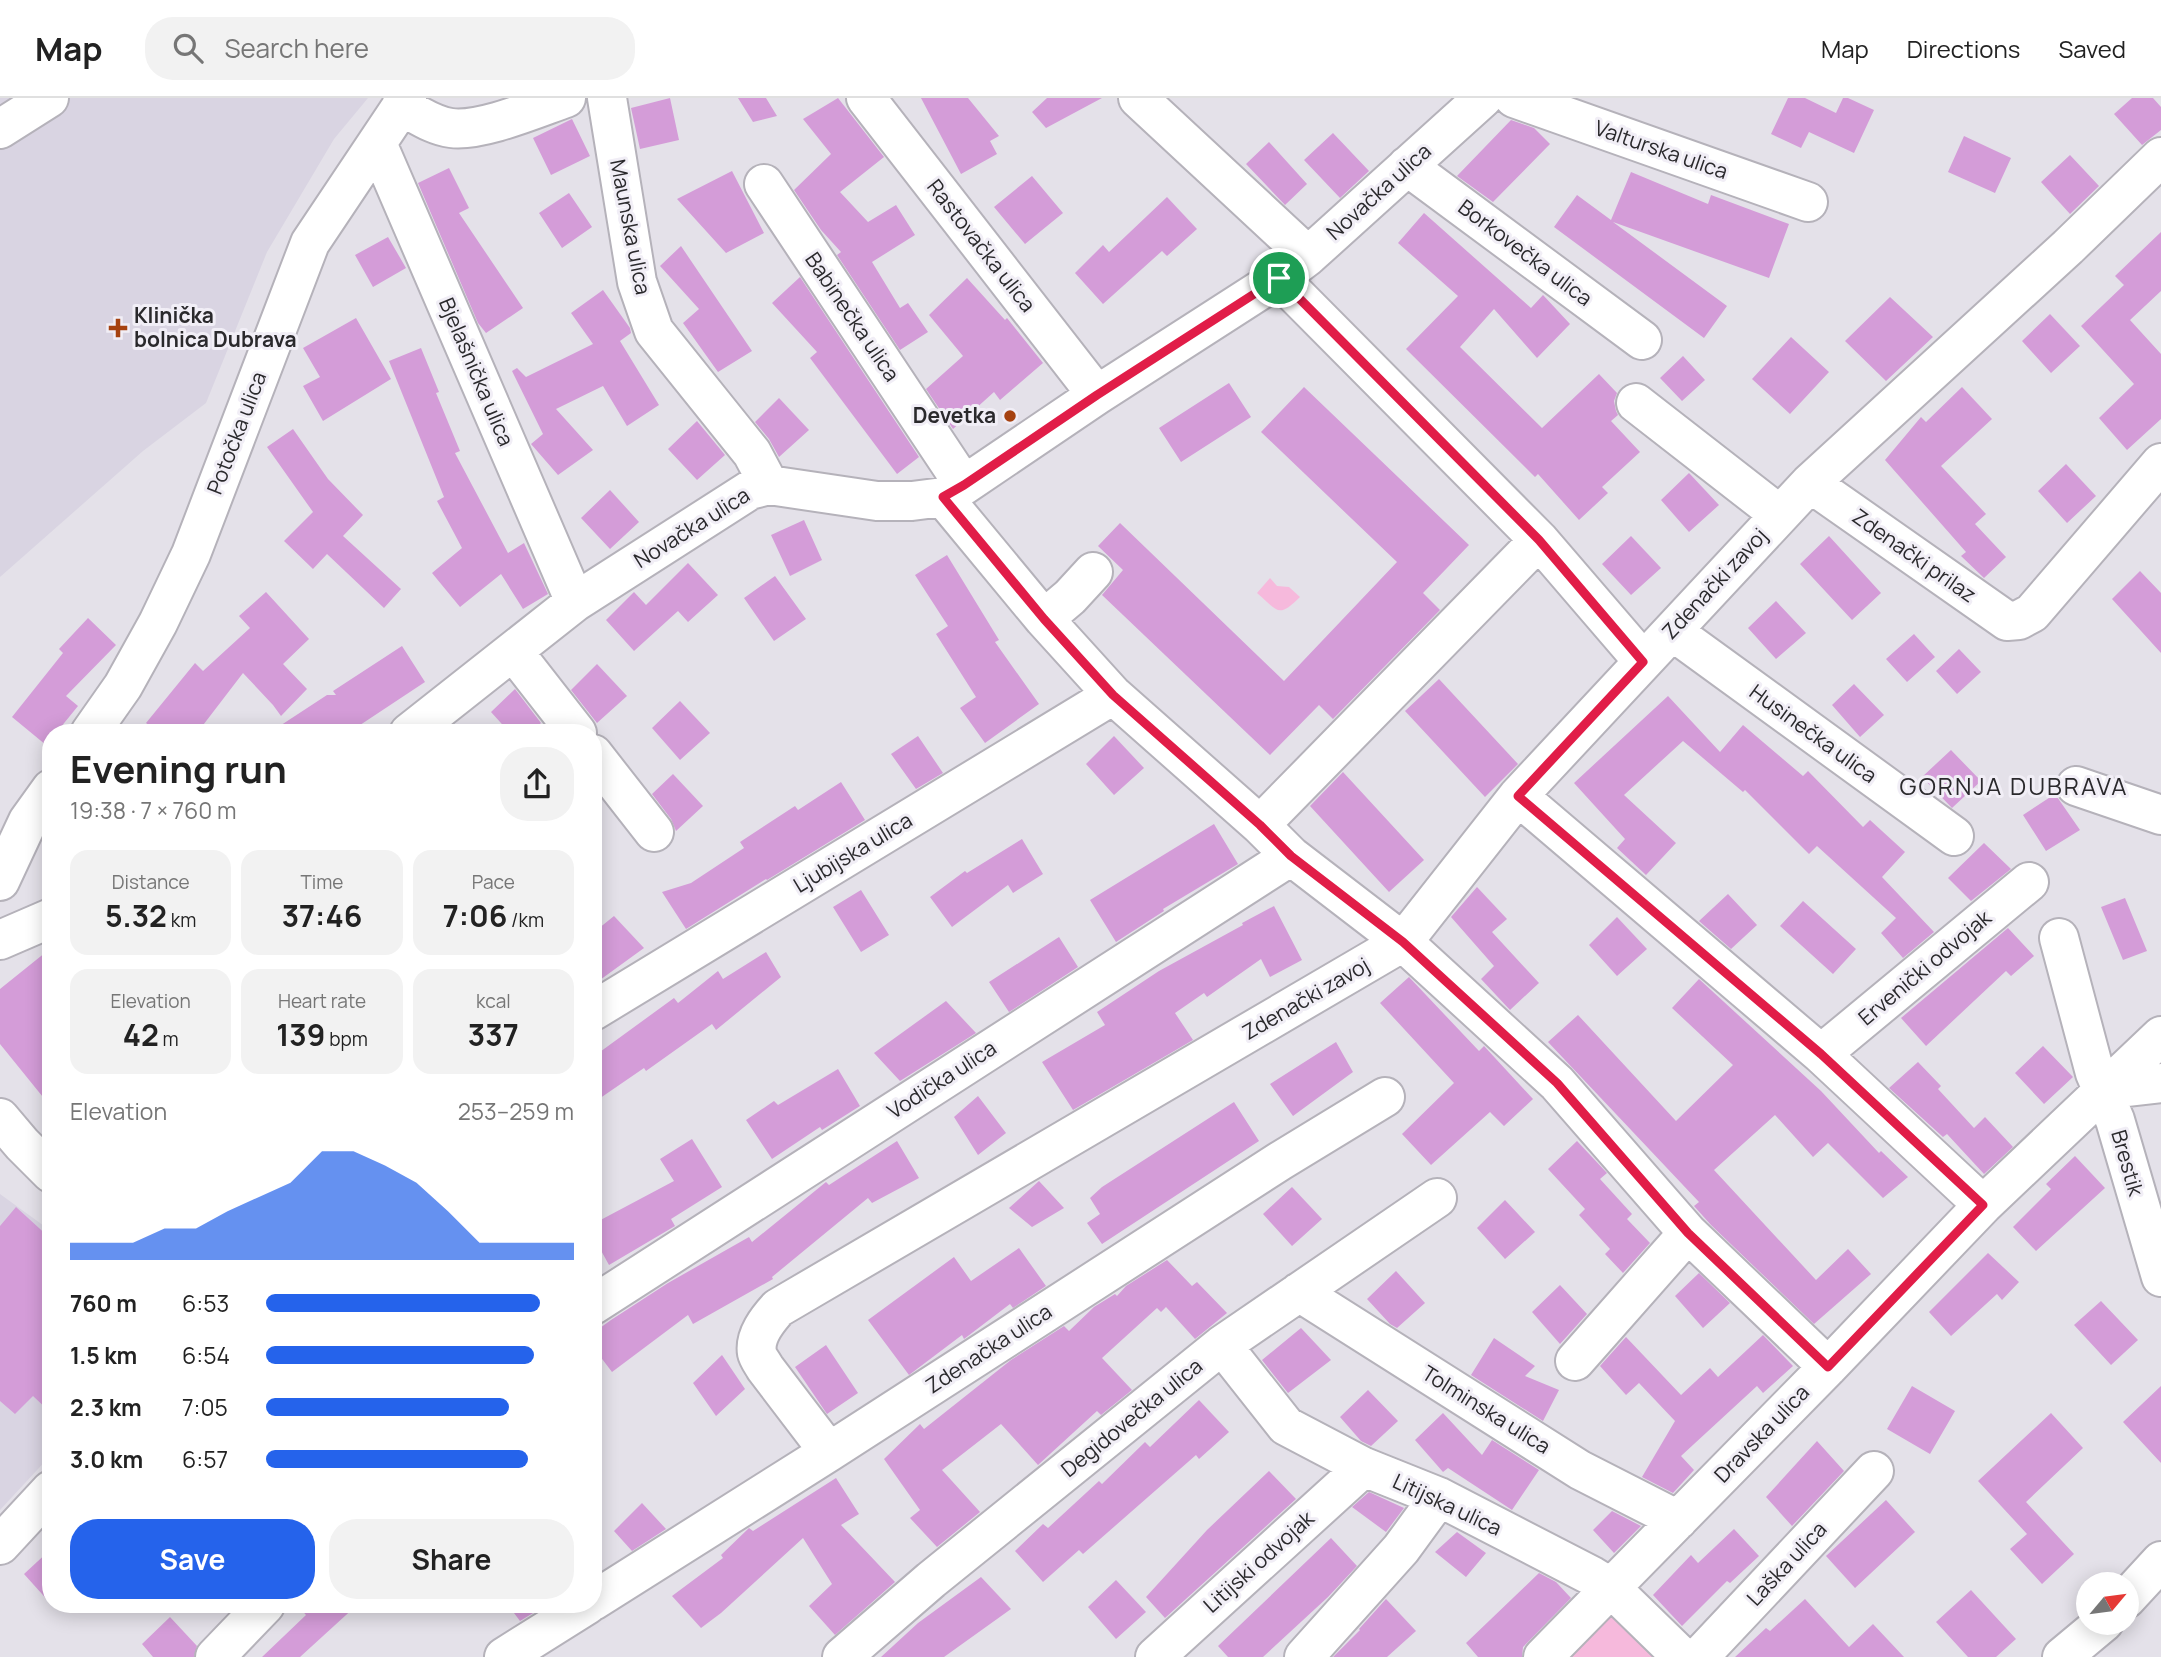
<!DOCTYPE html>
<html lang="en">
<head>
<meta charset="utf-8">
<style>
	:root { --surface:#fff; --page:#f2f2f2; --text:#222; --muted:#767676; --line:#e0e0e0; --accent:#2563eb }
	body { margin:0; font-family:Manrope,sans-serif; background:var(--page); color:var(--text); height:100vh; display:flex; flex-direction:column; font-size:26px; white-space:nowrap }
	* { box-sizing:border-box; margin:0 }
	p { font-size:23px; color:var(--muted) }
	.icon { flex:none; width:38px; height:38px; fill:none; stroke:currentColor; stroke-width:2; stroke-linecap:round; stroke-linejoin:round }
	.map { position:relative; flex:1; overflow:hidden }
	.side { position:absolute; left:42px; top:626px; width:560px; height:889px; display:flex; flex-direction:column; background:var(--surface); border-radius:28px; box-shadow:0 4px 18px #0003 }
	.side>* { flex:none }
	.needle { width:46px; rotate:61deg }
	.buttons { position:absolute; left:2076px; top:1474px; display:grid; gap:14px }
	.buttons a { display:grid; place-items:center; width:63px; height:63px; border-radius:50%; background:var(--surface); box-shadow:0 4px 18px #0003; font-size:35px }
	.pin { position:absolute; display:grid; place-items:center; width:60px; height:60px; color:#fff; margin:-30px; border:4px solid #fff; border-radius:50%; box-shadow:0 2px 7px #0007 }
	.round { display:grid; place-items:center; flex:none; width:74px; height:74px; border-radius:28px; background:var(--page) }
	.summary { display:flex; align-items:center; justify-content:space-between; height:119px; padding:0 28px }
	h1 { font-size:38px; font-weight:700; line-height:52px }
	.figures { display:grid; grid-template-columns:repeat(3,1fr); gap:10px; height:119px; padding:7px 28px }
	.figures div { display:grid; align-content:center; border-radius:18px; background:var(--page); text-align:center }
	.figures b { font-size:30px; font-weight:700 }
	.figures small { font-size:19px; font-weight:400 }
	.figures p { font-size:19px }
	.chart { height:196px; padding:14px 28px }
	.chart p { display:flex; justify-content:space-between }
	.chart svg { width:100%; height:126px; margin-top:7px; fill:var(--accent); opacity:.7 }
	.primary-button { display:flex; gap:14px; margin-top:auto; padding:14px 28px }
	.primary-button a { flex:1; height:80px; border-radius:28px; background:var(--accent); color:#fff; font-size:28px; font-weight:700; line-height:80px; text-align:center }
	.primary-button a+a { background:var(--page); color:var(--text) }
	ul { padding:0 28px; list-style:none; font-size:23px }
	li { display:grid; grid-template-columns:112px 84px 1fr; align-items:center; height:52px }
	li i { height:18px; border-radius:9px; background:var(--accent) }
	header { display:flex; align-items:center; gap:42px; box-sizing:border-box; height:98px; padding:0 35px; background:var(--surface); border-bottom:2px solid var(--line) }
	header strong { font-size:33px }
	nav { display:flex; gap:38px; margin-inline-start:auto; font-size:24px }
	.search { width:490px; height:63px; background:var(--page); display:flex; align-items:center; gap:18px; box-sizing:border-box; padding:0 24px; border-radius:28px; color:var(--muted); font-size:26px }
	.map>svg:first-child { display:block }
	.built { fill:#d9d4e2 }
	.green { fill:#f6b9dc }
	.building { fill:#d49cd8 }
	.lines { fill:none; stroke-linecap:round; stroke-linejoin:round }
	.minor-casing { stroke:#b5b2ba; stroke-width:42 }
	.minor { stroke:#fff; stroke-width:38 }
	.route-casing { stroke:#fff; stroke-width:14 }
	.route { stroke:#e11d48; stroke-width:9 }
	.poi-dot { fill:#a64210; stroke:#f1eef6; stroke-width:2.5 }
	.labels { text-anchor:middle; stroke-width:6; stroke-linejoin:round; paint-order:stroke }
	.street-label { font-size:21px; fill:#2a292c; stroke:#f1eef6 }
	.poi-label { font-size:21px; font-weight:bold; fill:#2a292c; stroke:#f1eef6; text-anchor:start }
	.quarter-label { font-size:24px; letter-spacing:2px; fill:#2a292c; stroke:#f1eef6 }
</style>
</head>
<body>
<header>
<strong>Map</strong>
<div class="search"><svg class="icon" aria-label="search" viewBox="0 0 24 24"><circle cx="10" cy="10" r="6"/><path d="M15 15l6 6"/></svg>Search here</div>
<nav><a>Map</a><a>Directions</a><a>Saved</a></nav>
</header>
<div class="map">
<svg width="2161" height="1559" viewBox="0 0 2161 1559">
	<rect width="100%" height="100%" fill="#e4e1e9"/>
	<path class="built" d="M0,0H368L334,41L267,154L206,305L143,353L0,479Z
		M0,1096L51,1133V1357L0,1412Z"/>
	<path class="green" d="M1270,480L1277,488L1289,489L1300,499C1278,521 1278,513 1257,495Z
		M1611,1513L1659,1559H1567Z"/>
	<path class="building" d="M670,0L679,42L640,51L631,10Z
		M738,0H766L777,18L753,24Z
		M838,0L884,59L840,94L868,124L896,107L915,137L872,164L900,210L908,205L928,234L900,252L837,157L841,154L821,132L794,92L831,56L803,21Z
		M921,0H968L999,38L990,43L997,56L961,76Z
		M1047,0H1102L1046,30L1032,14Z
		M1788,0H1805L1836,15L1843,0H1848L1874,12L1854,55L1809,34L1801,50L1771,36Z
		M2132,0H2153L2161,9V32L2142,47L2114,16Z
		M572,21L590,58L551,77L533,40Z
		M1511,22L1534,30L1550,46L1493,104L1457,78Z
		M1333,35L1369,73L1340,100L1304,62Z
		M1964,38L2011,60L1995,95L1948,74Z
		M1269,44L1307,86L1285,107L1246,66Z
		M2070,57L2099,88L2070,116L2041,84Z
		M449,70L469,110L459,115L523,210L486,235L478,225L418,85Z
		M732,73L764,135L726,155L677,101Z
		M1631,74L1708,106L1711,97L1789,126L1769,180L1613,124L1727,208L1704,240L1554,129L1577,97L1611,122Z
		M1032,78L1063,115L1025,146L994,109Z
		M569,95L592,129L562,150L539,115Z
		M1167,99L1197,131L1167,158L1162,153L1103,206L1075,175L1103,147L1109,154Z
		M1424,115L1531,210L1543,197L1570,226L1537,260L1494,211L1460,249L1542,330L1599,276L1617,295L1614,303L1616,313L1618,317L1611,323L1640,354L1602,389L1608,395L1579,422L1538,376L1535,379L1406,251L1458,198L1398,145Z
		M2161,134V193L2130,222L2161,256V321L2127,352L2099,320L2134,286L2081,228L2124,187L2115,178Z
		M388,139L406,170L373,189L355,157Z
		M681,148L752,253L718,274L683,225L699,211L660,168Z
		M800,179L919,359L897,376L810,260L817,254L772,205Z
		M967,180L1005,222L1007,220L1043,265L1000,302L994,294L953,331L926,291L963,258L929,217Z
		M603,192L630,230L631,235L620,243L659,307L627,328L603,288L556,311L593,352L558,377L531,346L543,336L512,273L517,270L526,279L593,246L571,215Z
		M1890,199L1933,239L1886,283L1845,243Z
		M2050,216L2080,248L2051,275L2022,243Z
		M356,220L391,281L323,323L303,288L320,279L303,250Z
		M1791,239L1829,274L1790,316L1752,281Z
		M421,250L439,294L436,295L460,353L455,355L508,455L524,445L548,496L523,511L501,476L460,509L432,475L462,450L437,403L444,399L389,263Z
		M1683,258L1705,282L1682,303L1660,280Z
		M1229,285L1251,319L1181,364L1159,330Z
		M1304,289L1469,447L1423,495L1440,512L1333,621L1319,607L1270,657L1102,497L1123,472L1098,448L1120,425L1284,583L1397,464L1261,334Z
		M1962,289L1992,321L1941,368L1986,416L1975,426L2006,459L1984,480L1961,458L1966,454L1885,362L1921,319L1926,324Z
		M779,300L809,332L779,359L769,341L755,324Z
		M697,323L725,357L697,382L668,351Z
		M293,331L328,381L363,417L343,438L401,491L384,510L327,456L313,471L284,443L313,414L267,349Z
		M2066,366L2096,398L2067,425L2038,393Z
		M1689,375L1719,407L1689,434L1661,402Z
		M610,392L639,424L610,451L581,420Z
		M804,422L822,462L790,478L771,437Z
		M1631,438L1661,470L1631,497L1602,466Z
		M1829,438L1881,495L1852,522L1800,466Z
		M947,457L999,542L995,544L1039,606L985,645L960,610L976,599L936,536L948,528L915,477Z
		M688,465L718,497L688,524L678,513L634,553L606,522L634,494L646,507Z
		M2140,473L2161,495V555L2112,501Z
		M775,478L806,521L774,543L744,500Z
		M266,494L309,541L283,566L307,591L281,618L273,607L243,575L197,635H159L146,625L195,565L203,573L250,530L239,518Z
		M1776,503L1806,535L1776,561L1748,530Z
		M88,520L116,547L66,598L78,608L56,635H51V641L46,647L12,619L63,555L59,551Z
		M1914,536L1935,559L1907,584L1886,561Z
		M402,548L425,584L348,635H269L327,597H336L333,593Z
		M1959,551L1981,574L1957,596L1936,573Z
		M597,566L627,598L597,625L571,592Z
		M1439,581L1518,666L1485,699L1405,613Z
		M1854,586L1884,617L1860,639L1832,607Z
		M515,591L541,625L530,635H510L491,614Z
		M1668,598L1720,654L1743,627L1803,678L1808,673L1863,729L1870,722L1905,754L1882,779L1934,834L1903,860L1881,835L1896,820L1817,748L1809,756L1745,692L1743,694L1683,643L1624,697L1676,745L1646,777L1617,750L1625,741L1574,685Z
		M680,603L710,635L680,662L652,630Z
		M918,638L943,675L916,691L891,656Z
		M1114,638L1144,670L1114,697L1086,666Z
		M1951,652L1981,683L1952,710L1922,679Z
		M1343,674L1424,762L1389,794L1310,708Z
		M673,676L703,708L676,733L671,721L652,696Z
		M841,684L865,722L767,782L766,781L686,831L662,794L691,785L744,750L740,744L795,708L798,712Z
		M2055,696L2080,732L2046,753L2023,717Z
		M1214,726L1238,766L1163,811L1164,813L1116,844L1090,802Z
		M1022,741L1043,776L1013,795L1008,787L952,829L930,799L965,773L967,775Z
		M1984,745L2011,771L1971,803L1948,780Z
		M1477,789L1507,821L1492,834L1539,885L1510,912L1481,881L1494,868L1451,819Z
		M861,792L889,837L861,854L833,809Z
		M1728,796L1757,827L1731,851L1699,823Z
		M2125,800L2147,853L2123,862L2101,809Z
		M1803,803L1856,851L1833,876L1780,828Z
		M1274,808L1302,862L1270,879L1261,861L1207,899L1204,895L1175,915L1193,942L1073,1012L1042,964L1105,927L1097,914L1159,873L1243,827L1242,825Z
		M614,818L644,850L593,887V835Z
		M1617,819L1647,851L1617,878L1589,847Z
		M2008,830L2034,858L2011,878L2006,873L1926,948L1901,920Z
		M1059,839L1078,869L1009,914L989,884Z
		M51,850V1009L0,946V891Z
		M766,854L781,879L716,932L712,926L646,973L644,970L593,1005V959L674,900L678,905L718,873L723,881Z
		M1409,879L1479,953L1484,948L1533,1001L1504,1028L1490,1014L1431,1067L1402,1036L1454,985L1380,905Z
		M1699,881L1821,993L1879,1055L1881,1053L1908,1079L1883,1100L1828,1045L1813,1059L1775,1017L1714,1072L1816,1182L1848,1151L1871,1176L1814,1226L1711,1127L1694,1108L1699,1104L1548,944L1578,917L1676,1023L1733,967L1672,910Z
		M946,903L976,935L900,983L874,955Z
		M1336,944L1353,974L1293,1018L1270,986Z
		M2043,948L2073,979L2044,1006L2015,975Z
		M1918,964L1941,988L1938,991L1974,1030L1985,1019L2013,1049L1984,1076L1947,1036L1943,1039L1889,990Z
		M838,971L860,1008L822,1032L820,1029L772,1061L746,1022L774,1003L778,1007Z
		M978,998L1006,1035L978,1057L954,1019Z
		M1234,1004L1259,1043L1102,1146L1087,1125L1100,1116L1090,1100L1102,1089Z
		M692,1041L722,1089L671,1121L675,1128L609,1167L593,1138V1126L674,1083L660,1061Z
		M897,1043L919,1080L872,1105L868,1100L772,1179L773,1181L693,1226L688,1217L612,1274L593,1249V1235L611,1222L668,1185L749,1139L752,1144L826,1084L829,1087Z
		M1577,1043L1607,1075L1600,1081L1632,1116L1627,1121L1650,1145L1623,1175L1605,1156L1610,1151L1579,1117L1585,1111L1548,1071Z
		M2075,1058L2105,1090L2036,1153L2013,1129L2051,1091L2046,1086Z
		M1039,1083L1064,1110L1032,1129L1009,1110Z
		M1292,1089L1322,1121L1292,1148L1263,1116Z
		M1505,1102L1535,1134L1505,1161L1477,1130Z
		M16,1109L51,1141V1315L33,1298L15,1316L0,1303V1128Z
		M1019,1150L1046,1188L1013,1210L1010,1206L964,1241L962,1237L909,1277L868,1222L954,1159L971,1183Z
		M1988,1155L2019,1184L2002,1202L1997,1196L1951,1238L1929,1214Z
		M1167,1162L1192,1188L1197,1184L1227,1215L1195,1241L1166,1209L1161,1214L1157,1210L1102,1260L1132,1292L1101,1317L1097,1313L1038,1367L1001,1326L942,1372L980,1414L937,1449L910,1420L920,1412L884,1361L920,1326L924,1331L1011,1262L1064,1228L1069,1233L1094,1209L1115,1196L1117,1198L1126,1188Z
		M1396,1173L1425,1205L1397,1230L1390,1226L1367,1201Z
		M1699,1175L1730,1205L1703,1230L1675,1198Z
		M1560,1187L1587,1216L1560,1246L1532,1214Z
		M2101,1203L2138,1242L2111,1267L2074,1227Z
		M1301,1230L1331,1262L1288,1295L1262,1262Z
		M1763,1237L1793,1268L1763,1295L1757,1288L1681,1358L1694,1372L1673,1395L1642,1379L1675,1323L1639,1285L1626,1297L1600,1268L1626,1239L1681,1297L1710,1270L1718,1279Z
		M1494,1240L1535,1268L1525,1278L1559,1292L1543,1323L1471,1277Z
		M826,1247L858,1295L827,1316L795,1269Z
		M722,1257L745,1291L716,1318L693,1285Z
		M1912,1288L1955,1313L1930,1356L1887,1331Z
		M2161,1288V1365L2123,1324Z
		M1368,1292L1398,1323L1371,1348L1361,1343L1340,1319Z
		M1199,1302L1229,1334L1199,1361L1196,1357L1083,1456L1079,1452L1043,1484L1015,1453L1043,1426L1048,1430L1099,1383L1102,1386L1145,1344L1150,1349Z
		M1443,1315L1482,1357L1492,1342L1539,1372L1512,1412L1448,1370L1443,1374L1415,1342Z
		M2051,1315L2083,1350L2026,1404L2074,1456L2042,1486L2010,1451L2027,1436L1978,1383Z
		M1817,1343L1844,1373L1792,1428L1766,1399Z
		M1269,1373L1296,1401L1165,1520L1146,1499L1207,1432Z
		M836,1380L859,1416L841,1427L895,1484L835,1537L809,1508L832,1486L803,1440L721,1515L701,1530L672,1498L723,1460L721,1457L749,1430L753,1433Z
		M1369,1394L1404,1410L1386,1434L1352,1409Z
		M1886,1402L1915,1434L1855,1490L1826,1458Z
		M642,1405L666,1431L632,1453L614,1433Z
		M1612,1413L1641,1428L1614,1455L1593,1432Z
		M1734,1431L1759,1458L1730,1485L1727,1483L1682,1528L1653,1497L1691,1457L1698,1465Z
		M1457,1434L1486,1455L1466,1479L1435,1454Z
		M1331,1440L1357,1468L1328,1499L1263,1559H1228L1218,1548Z
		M51,1451V1506L24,1476Z
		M1539,1475L1556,1484L1571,1500L1523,1549L1522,1559H1478L1466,1545Z
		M981,1479L1011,1511L944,1559H881L918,1525Z
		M1116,1482L1146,1514L1116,1541L1088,1509Z
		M1971,1492L2016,1541L1996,1559H1968L1936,1524Z
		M1386,1501L1416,1533L1387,1559H1333L1360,1532L1359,1531Z
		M1805,1501L1849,1549L1873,1526L1904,1559H1735L1766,1530L1770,1533Z
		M297,1507H357L300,1559H262L306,1517Z
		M508,1507H546L520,1523Z
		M170,1519L197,1548L194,1559H153L142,1546Z"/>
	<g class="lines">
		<defs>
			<path id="minor" d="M607,0L637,184L654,233L752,355L769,387
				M866,0L1097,297
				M1138,0L1308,158
				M1514,0L1808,104
				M401,8C417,16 433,28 451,30C481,34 537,10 566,0
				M0,31L49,0
				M377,45L575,504
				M1407,68L1642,242
				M764,86L964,387
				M1279,180L1539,442L1643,563
				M1636,305L1780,417
				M1810,385L2007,523L2019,522L2032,515L2161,365
				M943,399L1044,521L1113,597L1260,727L1291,758L1403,844L1557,985L1688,1135L1828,1269
				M1044,521L1070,499L1093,474
				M1672,533L1954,738
				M513,553L577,635
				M90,635L123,588L158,525L191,456L310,145L407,0
				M409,635L575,504L750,392L769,387L877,403H912L943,399L964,387L1097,297L1279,180L1308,158L1483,0
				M593,656L654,734
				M2076,688L2161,717
				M1518,698L1821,956L1983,1107
				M1260,727L1539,442
				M0,783L28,723L51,691
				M2059,840L2095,975L2115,1022L2161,1179
				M0,842L51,820
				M593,913L1113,597
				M1821,956L2029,784
				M2102,992L2161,985
				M0,1020L22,1046L51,1075
				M1299,1194L1580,1372L1678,1422
				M593,1207L1291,758
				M1222,1247L1286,1328L1364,1369L1439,1399L1592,1478L1610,1489L1682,1559
				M1575,1263L1688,1135
				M829,1354L765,1270C763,1266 758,1260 757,1255C754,1238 768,1221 778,1210L1403,844L1518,698L1810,385L2068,149L2161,59
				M0,1447L51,1392
				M2126,1501L2161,1463
				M593,1503L829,1354L1280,1063L1385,999
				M215,1559L265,1507
				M504,1559L587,1507
				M842,1559L931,1482L1222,1247L1437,1100
				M1155,1559L1364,1369
				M1304,1559L1401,1451L1439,1399
				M1543,1559L1828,1269L1983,1107L2161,938
				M1699,1559L1874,1373
				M2062,1559L2104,1524"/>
		</defs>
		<use href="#minor" class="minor-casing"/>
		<use href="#minor" class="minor"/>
	</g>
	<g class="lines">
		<defs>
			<path id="route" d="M1279,180L1539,442L1643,564L1518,698L1821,956L1983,1107L1828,1269L1688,1135L1557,985L1403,844L1291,758L1260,727L1113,597L1044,521L943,399L964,387L1097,297Z"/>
		</defs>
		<use href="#route" class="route-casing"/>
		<use href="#route" class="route"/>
	</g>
	<g class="poi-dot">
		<path d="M114.5 219.5h7v7h7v7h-7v7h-7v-7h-7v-7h7z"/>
		<circle cx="1010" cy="318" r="7"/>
	</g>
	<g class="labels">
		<g class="street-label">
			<text transform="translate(1661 52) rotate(19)" y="7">Valturska ulica</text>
			<text transform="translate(1379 94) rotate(-42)" y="7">Novačka ulica</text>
			<text transform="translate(630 129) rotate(79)" y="7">Maunska ulica</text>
			<text transform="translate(981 148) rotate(52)" y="7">Rastovačka ulica</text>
			<text transform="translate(1525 155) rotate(37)" y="7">Borkovečka ulica</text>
			<text transform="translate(852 219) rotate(56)" y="7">Babinečka ulica</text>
			<text transform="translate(476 274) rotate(67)" y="7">Bjelašnička ulica</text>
			<text transform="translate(237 335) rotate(-69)" y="7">Potočka ulica</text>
			<text transform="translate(692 430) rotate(-32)" y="7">Novačka ulica</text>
			<text transform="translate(1914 458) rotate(35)" y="7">Zdenački prilaz</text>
			<text transform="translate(1715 486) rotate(-47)" y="7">Zdenački zavoj</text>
			<text transform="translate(1813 636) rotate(36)" y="7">Husinečka ulica</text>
			<text transform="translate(853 755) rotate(-31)" y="7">Ljubijska ulica</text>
			<text transform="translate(1925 870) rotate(-40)" y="7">Ervenički odvojak</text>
			<text transform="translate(1306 901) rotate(-30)" y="7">Zdenački zavoj</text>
			<text transform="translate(942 982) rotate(-33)" y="7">Vodička ulica</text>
			<text transform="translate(2127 1065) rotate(74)" y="7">Brestik</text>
			<text transform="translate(989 1251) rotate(-33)" y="7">Zdenačka ulica</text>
			<text transform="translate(1486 1312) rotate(32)" y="7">Tolminska ulica</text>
			<text transform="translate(1132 1320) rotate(-39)" y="7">Degidovečka ulica</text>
			<text transform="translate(1762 1336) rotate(-46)" y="7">Dravska ulica</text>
			<text transform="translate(1447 1407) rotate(25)" y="7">Litijska ulica</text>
			<text transform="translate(1259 1464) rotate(-42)" y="7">Litijski odvojak</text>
			<text transform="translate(1787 1466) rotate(-47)" y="7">Laška ulica</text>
		</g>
		<g class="poi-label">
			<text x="134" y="225">Klinička<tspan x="134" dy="24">bolnica Dubrava</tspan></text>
			<text x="996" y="325" text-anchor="end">Devetka</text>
		</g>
		<g class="quarter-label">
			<text x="2014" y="697">GORNJA DUBRAVA</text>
		</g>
	</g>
</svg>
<div class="buttons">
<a><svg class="needle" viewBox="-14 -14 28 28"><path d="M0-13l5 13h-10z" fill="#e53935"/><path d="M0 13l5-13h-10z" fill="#767676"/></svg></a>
</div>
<div class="pin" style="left:1279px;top:180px;background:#1e9e55"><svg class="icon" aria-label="arrive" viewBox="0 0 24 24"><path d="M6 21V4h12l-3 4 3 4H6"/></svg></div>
<section class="side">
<div class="summary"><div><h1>Evening run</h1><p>19:38 · 7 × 760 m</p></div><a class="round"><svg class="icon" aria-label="share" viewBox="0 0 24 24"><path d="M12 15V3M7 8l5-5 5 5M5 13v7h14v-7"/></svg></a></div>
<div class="figures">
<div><p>Distance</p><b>5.32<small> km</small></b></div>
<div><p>Time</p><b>37:46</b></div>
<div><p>Pace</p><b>7:06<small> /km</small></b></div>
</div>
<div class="figures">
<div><p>Elevation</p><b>42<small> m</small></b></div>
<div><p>Heart rate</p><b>139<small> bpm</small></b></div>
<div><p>kcal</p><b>337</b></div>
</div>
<div class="chart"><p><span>Elevation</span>253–259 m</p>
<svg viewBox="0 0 160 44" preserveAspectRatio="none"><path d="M0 44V38L10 38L20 38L30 33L40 33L50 27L60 22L70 17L80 6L90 6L100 11L110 17L120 27L130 38L140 38L150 38L160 38V44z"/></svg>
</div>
<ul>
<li><b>760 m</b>6:53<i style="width:89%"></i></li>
<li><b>1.5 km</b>6:54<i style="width:87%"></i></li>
<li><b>2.3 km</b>7:05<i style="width:79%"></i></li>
<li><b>3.0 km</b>6:57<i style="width:85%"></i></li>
</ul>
<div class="primary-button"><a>Save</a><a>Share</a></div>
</section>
</div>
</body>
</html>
